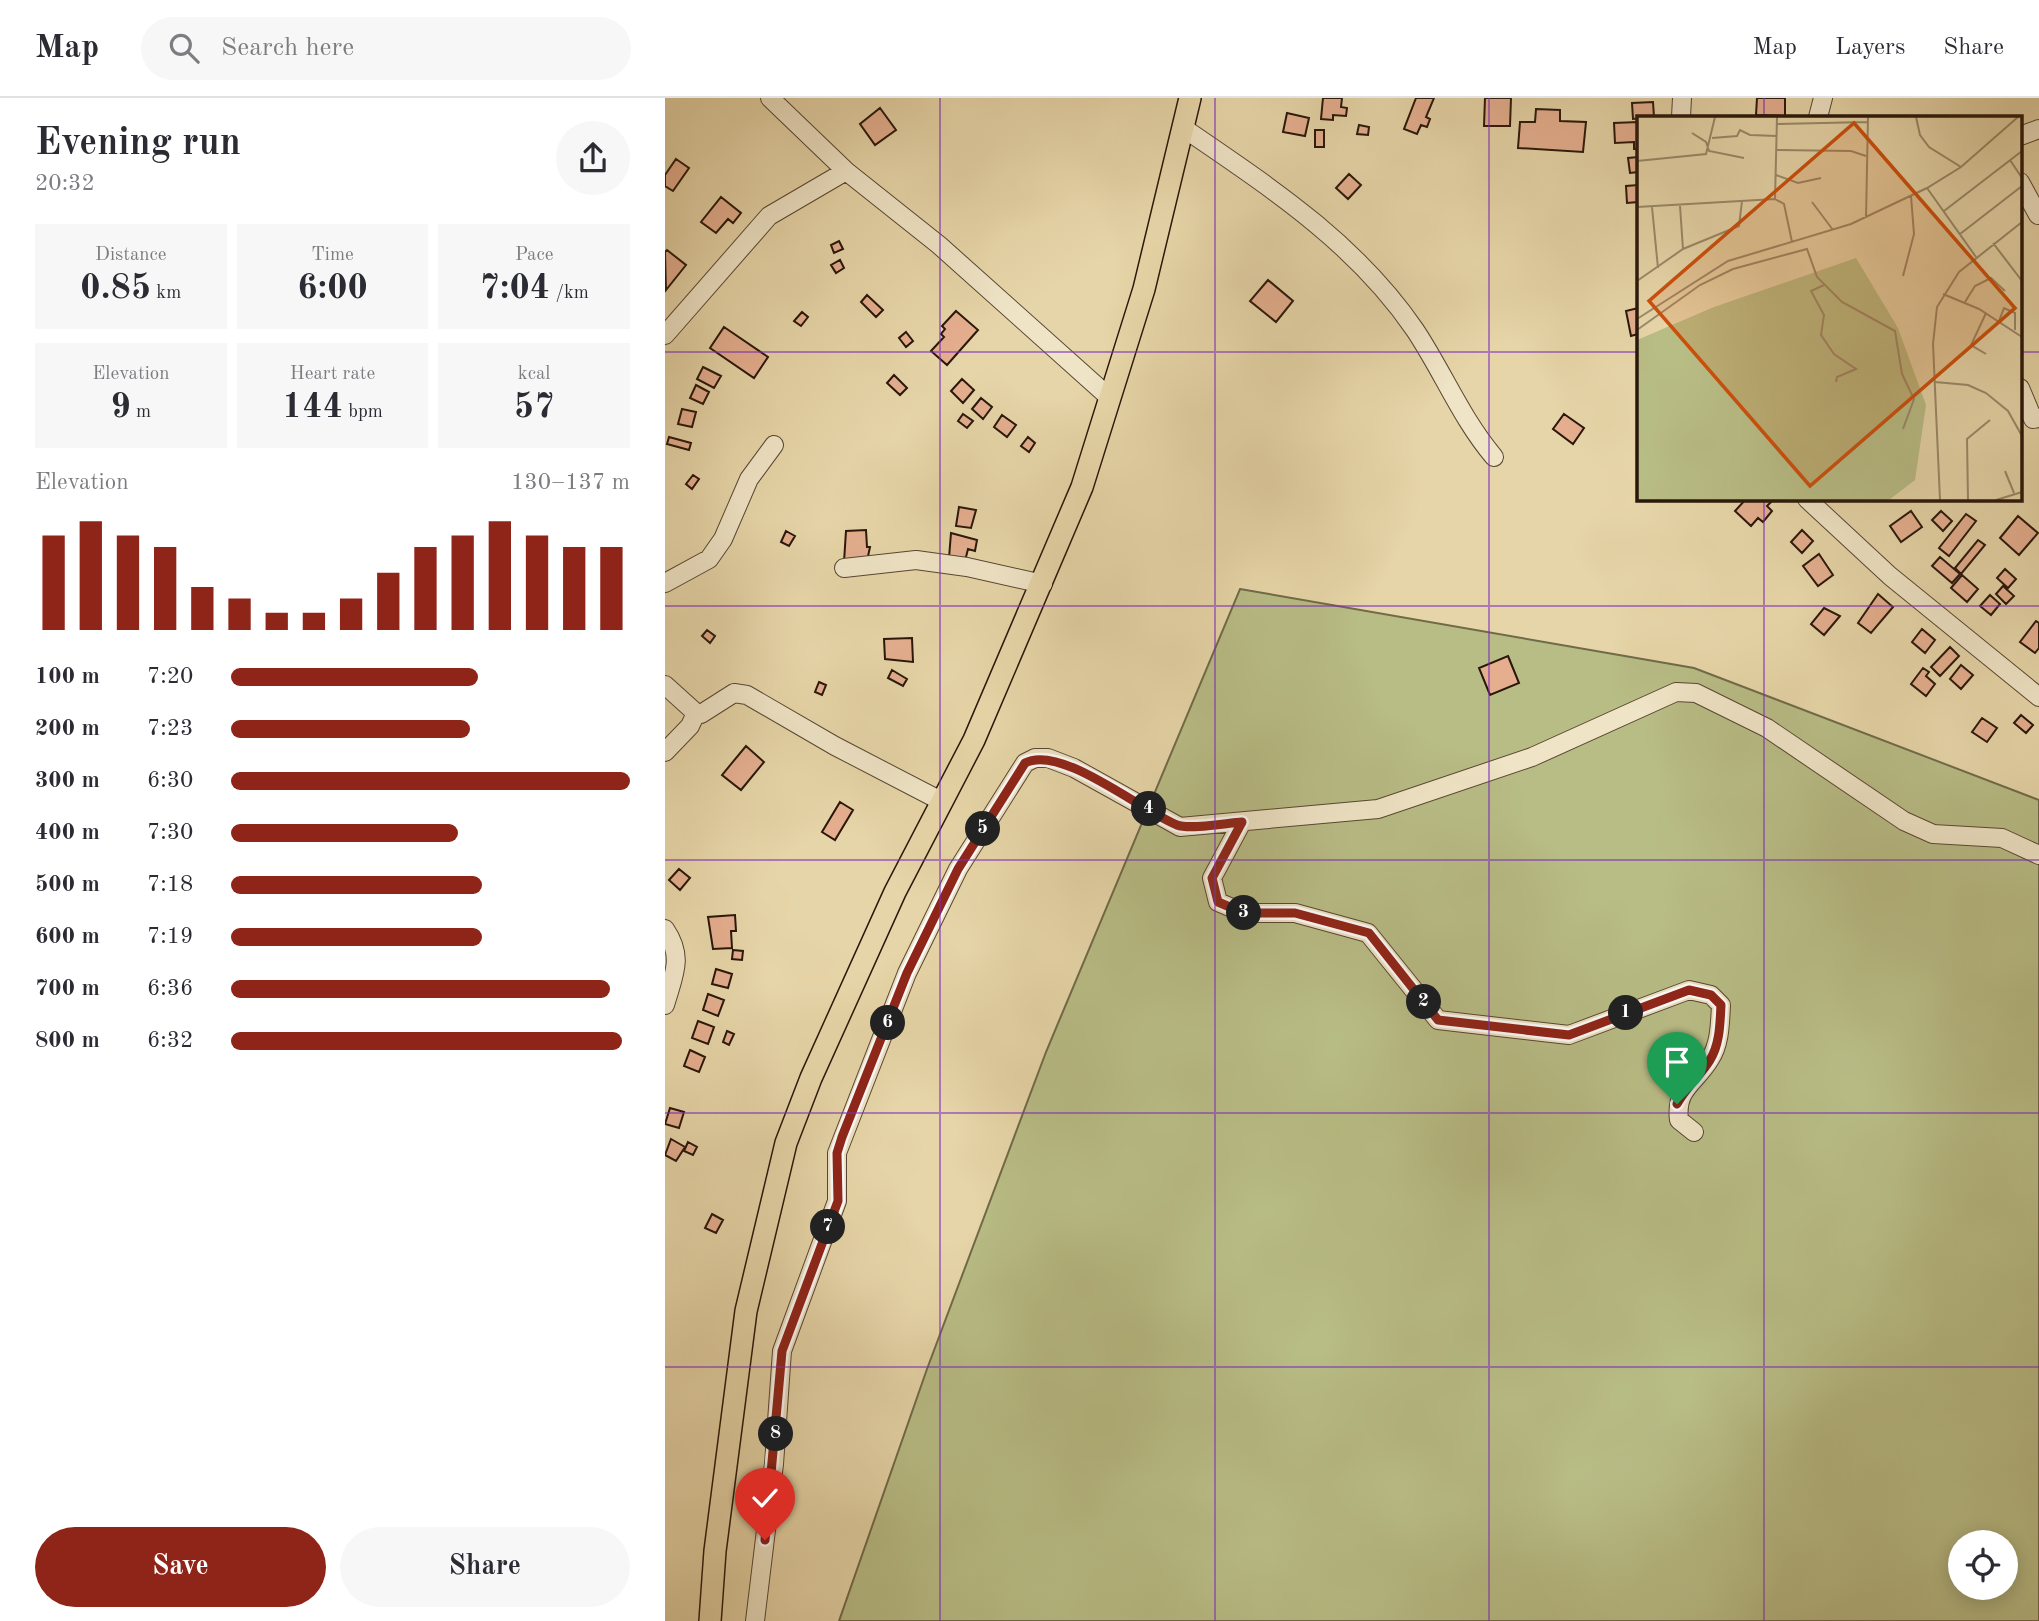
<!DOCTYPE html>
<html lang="en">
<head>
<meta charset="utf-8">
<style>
	:root { --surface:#fff; --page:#f7f7f7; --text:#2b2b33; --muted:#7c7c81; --line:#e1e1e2; --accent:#8f2418 }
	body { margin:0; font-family:"Old Standard TT",serif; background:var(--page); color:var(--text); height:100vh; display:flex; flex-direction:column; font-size:26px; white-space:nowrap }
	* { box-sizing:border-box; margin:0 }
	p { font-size:23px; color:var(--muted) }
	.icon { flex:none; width:38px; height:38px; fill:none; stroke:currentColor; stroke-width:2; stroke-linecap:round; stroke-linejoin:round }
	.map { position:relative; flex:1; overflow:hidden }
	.drawer { display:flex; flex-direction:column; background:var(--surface); width:665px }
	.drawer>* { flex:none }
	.fabs { position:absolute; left:1283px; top:1432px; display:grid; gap:14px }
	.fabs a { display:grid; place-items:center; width:70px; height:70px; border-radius:50%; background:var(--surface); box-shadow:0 4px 18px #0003; font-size:35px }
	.pin { position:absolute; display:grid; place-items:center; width:60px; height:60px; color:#fff; margin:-72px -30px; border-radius:50% 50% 50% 0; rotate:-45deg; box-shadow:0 0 7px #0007 }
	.pin .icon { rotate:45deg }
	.km { position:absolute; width:35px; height:35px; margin:-18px; border-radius:50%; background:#222; color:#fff; font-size:19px; line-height:35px; text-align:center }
	.round { display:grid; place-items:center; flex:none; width:74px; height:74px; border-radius:37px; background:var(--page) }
	.head { display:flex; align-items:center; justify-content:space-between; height:119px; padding:0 35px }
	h1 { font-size:38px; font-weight:700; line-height:52px }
	.figures { display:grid; grid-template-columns:repeat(3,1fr); gap:10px; height:119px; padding:7px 35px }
	.figures div { display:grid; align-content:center; border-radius:0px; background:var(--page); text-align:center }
	.figures b { font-size:35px; font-weight:700 }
	.figures small { font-size:19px; font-weight:400 }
	.figures p { font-size:19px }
	.chart { height:196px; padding:14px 35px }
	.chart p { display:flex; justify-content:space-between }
	.chart svg { width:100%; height:126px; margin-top:7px; stroke:var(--accent); stroke-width:6 }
	.action { display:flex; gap:14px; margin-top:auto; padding:14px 35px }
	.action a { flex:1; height:80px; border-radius:42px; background:var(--accent); color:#fff; font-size:28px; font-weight:700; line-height:80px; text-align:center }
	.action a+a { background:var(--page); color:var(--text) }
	ul { padding:0 35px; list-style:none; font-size:23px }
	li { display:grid; grid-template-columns:112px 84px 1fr; align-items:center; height:52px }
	li i { height:18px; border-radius:9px; background:var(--accent) }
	header { display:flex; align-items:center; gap:42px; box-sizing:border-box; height:98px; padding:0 35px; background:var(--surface); border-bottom:2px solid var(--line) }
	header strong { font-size:33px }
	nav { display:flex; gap:38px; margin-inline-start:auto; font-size:24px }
	.search { width:490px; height:63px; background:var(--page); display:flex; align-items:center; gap:18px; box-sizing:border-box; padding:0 24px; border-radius:38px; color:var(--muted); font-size:26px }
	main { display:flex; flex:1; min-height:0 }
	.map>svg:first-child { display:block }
	.green { fill:#b8bc85; stroke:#706a48; stroke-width:2; fill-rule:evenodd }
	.building { fill:#e5af8f; stroke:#29170a; stroke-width:2 }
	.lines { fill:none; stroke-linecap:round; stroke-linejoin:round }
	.minor-casing { stroke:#584632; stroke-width:20 }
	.major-casing { stroke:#29170a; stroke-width:24 }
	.minor { stroke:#efe4c6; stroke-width:18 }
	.major { stroke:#e6d5a8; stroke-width:21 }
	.route-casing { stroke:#fff; stroke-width:14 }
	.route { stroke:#8f2418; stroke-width:9 }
	.grid { fill:none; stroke:#7b2cbf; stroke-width:2; stroke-opacity:0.55 }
	.inset-road { fill:none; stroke:#9a8969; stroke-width:2 }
	.view { fill:#cb4f0c; fill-opacity:0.15; stroke:#cb4f0c; stroke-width:3.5 }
	.inset-edge { fill:none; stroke:#29170a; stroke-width:3.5 }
</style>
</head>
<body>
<header>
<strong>Map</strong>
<div class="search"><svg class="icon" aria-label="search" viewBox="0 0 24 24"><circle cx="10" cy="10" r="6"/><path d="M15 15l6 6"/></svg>Search here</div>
<nav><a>Map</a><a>Layers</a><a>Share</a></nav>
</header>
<main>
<section class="drawer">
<div class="head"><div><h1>Evening run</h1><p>20:32</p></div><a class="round"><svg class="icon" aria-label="share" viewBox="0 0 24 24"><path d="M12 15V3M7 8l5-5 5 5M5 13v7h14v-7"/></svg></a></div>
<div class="figures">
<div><p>Distance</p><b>0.85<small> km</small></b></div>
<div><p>Time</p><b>6:00</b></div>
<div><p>Pace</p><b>7:04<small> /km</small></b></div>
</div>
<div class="figures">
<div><p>Elevation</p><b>9<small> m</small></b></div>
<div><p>Heart rate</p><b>144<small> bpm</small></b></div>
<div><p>kcal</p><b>57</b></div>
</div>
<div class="chart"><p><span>Elevation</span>130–137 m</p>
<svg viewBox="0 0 160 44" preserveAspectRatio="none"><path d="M5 44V11M15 44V6M25 44V11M35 44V15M45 44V29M55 44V33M65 44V38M75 44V38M85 44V33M95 44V24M105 44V15M115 44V11M125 44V6M135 44V11M145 44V15M155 44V15"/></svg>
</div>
<ul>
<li><b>100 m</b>7:20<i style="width:62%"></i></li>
<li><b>200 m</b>7:23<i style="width:60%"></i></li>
<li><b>300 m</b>6:30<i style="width:100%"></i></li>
<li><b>400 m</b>7:30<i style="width:57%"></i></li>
<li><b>500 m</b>7:18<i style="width:63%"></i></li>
<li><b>600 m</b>7:19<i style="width:63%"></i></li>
<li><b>700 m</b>6:36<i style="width:95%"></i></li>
<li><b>800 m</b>6:32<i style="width:98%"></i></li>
</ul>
<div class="action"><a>Save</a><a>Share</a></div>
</section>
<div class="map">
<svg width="1374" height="1523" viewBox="0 0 1374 1523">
	<rect width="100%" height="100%" fill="#e6d5a8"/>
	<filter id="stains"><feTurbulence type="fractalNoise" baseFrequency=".00286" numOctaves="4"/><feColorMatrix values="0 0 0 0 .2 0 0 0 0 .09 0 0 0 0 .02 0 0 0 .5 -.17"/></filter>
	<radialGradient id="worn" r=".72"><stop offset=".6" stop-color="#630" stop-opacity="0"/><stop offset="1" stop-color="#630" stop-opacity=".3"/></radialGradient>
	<path class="green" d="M575,491L1029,570L1374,702V1523H174L262,1271L381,954ZM1295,1444H1340V1489H1295Z"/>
	<path class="building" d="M658,0H677L676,9L682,10L681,18L668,17V22L656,21Z
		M751,0H769L761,19L765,21L762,29L756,27L752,36L739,31Z
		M820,0H846L845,28H819Z
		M1092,0H1120V18L1091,17Z
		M988,4L989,19L968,21L967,5Z
		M215,10L231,32L210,47L195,26Z
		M871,11L895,12V23L921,24L918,54L853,50L855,24H870Z
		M622,15L644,20L640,38L618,34Z
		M973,24V51H969V44L950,45L949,25Z
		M694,27L704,29L703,37L692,36Z
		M650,32H659V49H650Z
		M973,59V74L965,75L963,60Z
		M11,61L24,70L8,93L0,88V77Z
		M684,76L696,87L683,101L671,90Z
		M973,87V104L962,105L961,88Z
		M56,99L76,115L68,125L63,121L51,135L36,124Z
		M174,143L178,151L169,155L166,147Z
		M2,152L21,167L1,192L0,154Z
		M175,162L179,170L171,175L166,167Z
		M603,182L628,203L611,224L585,203Z
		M202,197L218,212L211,219L196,204Z
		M973,210V236L966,238L961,213Z
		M291,213L313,232L282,267L266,253L279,239L276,236L280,231L277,228Z
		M137,214L143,219L136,228L129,223Z
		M59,229L103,259L89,280L45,250Z
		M241,234L248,243L241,249L234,240Z
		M38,269L56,278L49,290L32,281Z
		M229,277L242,290L235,297L222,285Z
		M297,281L309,292L298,305L286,293Z
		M31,287L44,294L38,306L25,300Z
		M316,300L327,309L318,321L307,311Z
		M17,311L31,314L27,329L13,326Z
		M298,316L308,323L302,330L293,323Z
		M899,316L919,330L908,346L888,331Z
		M337,317L351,327L342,339L329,329Z
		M4,339L26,345L24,352L2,346Z
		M363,339L370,345L364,354L356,348Z
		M28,377L34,381L27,391L21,386Z
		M1081,401H1102L1106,404L1102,408L1107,413L1098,424L1093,420L1086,428L1070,413Z
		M294,409L311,412L306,430L291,428Z
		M1246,413L1257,429L1236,444L1225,428Z
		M1276,413L1287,423L1278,433L1267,422Z
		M1301,416L1311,423L1284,458L1274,450Z
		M1353,418L1373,435L1354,457L1335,440Z
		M201,432L202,449H205L202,463L179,464L181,433Z
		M1137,432L1148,443L1137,455L1126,444Z
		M121,433L130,438L124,448L116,444Z
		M286,435L312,442L310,453L303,451L300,463L284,460Z
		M1313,442L1320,447L1296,476L1290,470Z
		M1154,456L1168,477L1153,488L1138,468Z
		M1275,459L1295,476L1287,485L1267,468Z
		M1340,471L1351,481L1343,490L1332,480Z
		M1297,477L1313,491L1302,504L1286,490Z
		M1338,488L1349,498L1341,506L1331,496Z
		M1213,496L1228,509L1206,535L1193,525Z
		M1325,497L1335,506L1326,517L1315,508Z
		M1159,510L1175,518L1159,537L1146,526Z
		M1371,523L1374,525V550L1370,555L1355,544Z
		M1257,531L1270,542L1260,555L1247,544Z
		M42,532L50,538L45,545L37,538Z
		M247,540L248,564L220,561L219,541Z
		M1285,549L1294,558L1275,578L1266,569Z
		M843,558L854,585L825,597L814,570Z
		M1296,567L1308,577L1296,591L1285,581Z
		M1258,570L1264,574L1261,578L1270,586L1261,598L1246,586Z
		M227,572L242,581L238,588L223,580Z
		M154,584L161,587L157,597L150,594Z
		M1356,617L1368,627L1361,635L1349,625Z
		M1317,620L1332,630L1322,644L1307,634Z
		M81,648L99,664L76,692L57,677Z
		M175,704L188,712L170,742L157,734Z
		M14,771L25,780L15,792L4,782Z
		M70,817L71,833H66L67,850L48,851L43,819Z
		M68,852L78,853L77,862L67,861Z
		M51,871L67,876L63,890L47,886Z
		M43,896L59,902L53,918L38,912Z
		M33,923L49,929L43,946L27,940Z
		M62,933L69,936L64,947L58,944Z
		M25,952L40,959L34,974L19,968Z
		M5,1010L19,1014L14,1030L0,1026Z
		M6,1041L20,1049L11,1063L0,1057Z
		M23,1044L32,1049L28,1057L19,1053Z
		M47,1116L58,1122L51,1135L40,1130Z"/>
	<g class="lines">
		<defs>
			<path id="minor" d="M105,0L181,73L274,147L445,300
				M1016,19L1017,0
				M1153,19L1158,0
				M517,29C603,88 690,144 750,232C778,274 796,320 829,359
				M1355,38L1374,31
				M1355,84L1373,117
				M0,237L104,118L181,73
				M1355,290L1368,321L1374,320
				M1142,401L1225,478L1374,599
				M179,470L251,462L302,469L378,486
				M0,485L44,461L58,441L84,381L109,347
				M0,587L31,615L36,616L69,595L82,597L170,648L278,704
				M0,654L25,628L31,615
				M577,724L547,780L553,804L579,815H630L703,835L773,922L904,937L1024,892L1046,897L1056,907C1055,925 1055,946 1045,961C1031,985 1010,990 1014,1022L1029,1034
				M0,831C19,859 9,876 0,907
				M90,1523L109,1366L117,1253L172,1103V1055L242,875L293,771L360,665L370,660H383L409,670L515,729L713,711L867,659L1011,594L1031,595L1102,630L1239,723L1268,736L1337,740L1374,757"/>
			<path id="major" d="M45,1523L50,1453L81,1213L121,1045L146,980L230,794L309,642L417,389L479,191L525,0"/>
		</defs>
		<use href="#minor" class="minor-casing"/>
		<use href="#major" class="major-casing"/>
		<use href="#minor" class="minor"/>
		<use href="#major" class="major"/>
	</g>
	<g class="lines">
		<defs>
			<path id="route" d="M100,1442L117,1253L173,1103L172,1055L177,1039L242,875L293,771L360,665C396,646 476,713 512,727C525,732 562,725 577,724L547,780L553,804L579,815H630L704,835L773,922L904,937L1024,892L1046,897L1056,907C1055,925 1055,946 1045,962C1035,978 1021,989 1012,1006"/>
		</defs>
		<use href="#route" class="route-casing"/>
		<use href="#route" class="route"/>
	</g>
	<path class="grid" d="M275,0V1523M550,0V1523M824,0V1523M1099,0V19M0,254H973M1355,254H1374M1099,401V1523M0,508H1374M0,762H1374M0,1015H1374M0,1269H1374"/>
	<g transform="translate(972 18)">
		<rect width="385" height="385" fill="#e6d5a8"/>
		<path d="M219,142L261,212L289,289L278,364L252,384H0V224L77,191Z" fill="#b8bc85"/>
		<path class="inset-road" d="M140,1L138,83L147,88L155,126M279,1L283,19L292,31L324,51M140,8L231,6M55,17L69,26L72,35L107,42M75,22L100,20L103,14L113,19L140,20M139,34L214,35L229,40M373,44L385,62M0,45L69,38L78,1M139,59L161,67L184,62M290,72L339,141M175,86L196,114M43,90L46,133M0,91L138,83M15,91L21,152M307,95L385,35M229,102L231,1M323,118L385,70M356,127L385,165M266,160L277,118L274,80M0,165L46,133L102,110L105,85M187,169L174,175L187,199L184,219L197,238L219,253L200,261L199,266M306,178L342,193L385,221M328,186L338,170L354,162L368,175M349,197L334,229L349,238M0,203L91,145L214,108L290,72L324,51L381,1M362,205L367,192L378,197V214M0,214L63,169L96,153L170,133L180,161L205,186L258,215L265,258L277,283L266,313M298,266L331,269L349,277L371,295L385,320M368,355L377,377M303,384L296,228L300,191L322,156L385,106M331,384L330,323L353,304M359,384L385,376"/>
		<path class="view" d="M217,7L378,192L173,370L12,185Z"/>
		<rect width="385" height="385" class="inset-edge"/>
	</g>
	<rect width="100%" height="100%" filter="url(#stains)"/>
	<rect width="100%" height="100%" fill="url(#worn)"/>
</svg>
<div class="fabs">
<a><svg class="icon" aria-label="locate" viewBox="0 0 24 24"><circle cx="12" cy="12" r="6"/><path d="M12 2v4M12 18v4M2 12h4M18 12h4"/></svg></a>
</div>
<div class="pin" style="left:1012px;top:1006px;background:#1e9e55"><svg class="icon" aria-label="arrive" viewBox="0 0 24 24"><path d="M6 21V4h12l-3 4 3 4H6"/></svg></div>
<div class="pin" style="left:100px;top:1442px;background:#d93025"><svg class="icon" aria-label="check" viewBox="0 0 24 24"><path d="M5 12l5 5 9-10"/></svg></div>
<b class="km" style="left:961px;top:915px">1</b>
<b class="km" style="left:759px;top:904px">2</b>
<b class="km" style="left:579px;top:815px">3</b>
<b class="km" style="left:484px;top:711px">4</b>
<b class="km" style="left:318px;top:731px">5</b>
<b class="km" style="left:223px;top:925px">6</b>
<b class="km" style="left:163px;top:1129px">7</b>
<b class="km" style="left:111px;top:1336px">8</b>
</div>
</main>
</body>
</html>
